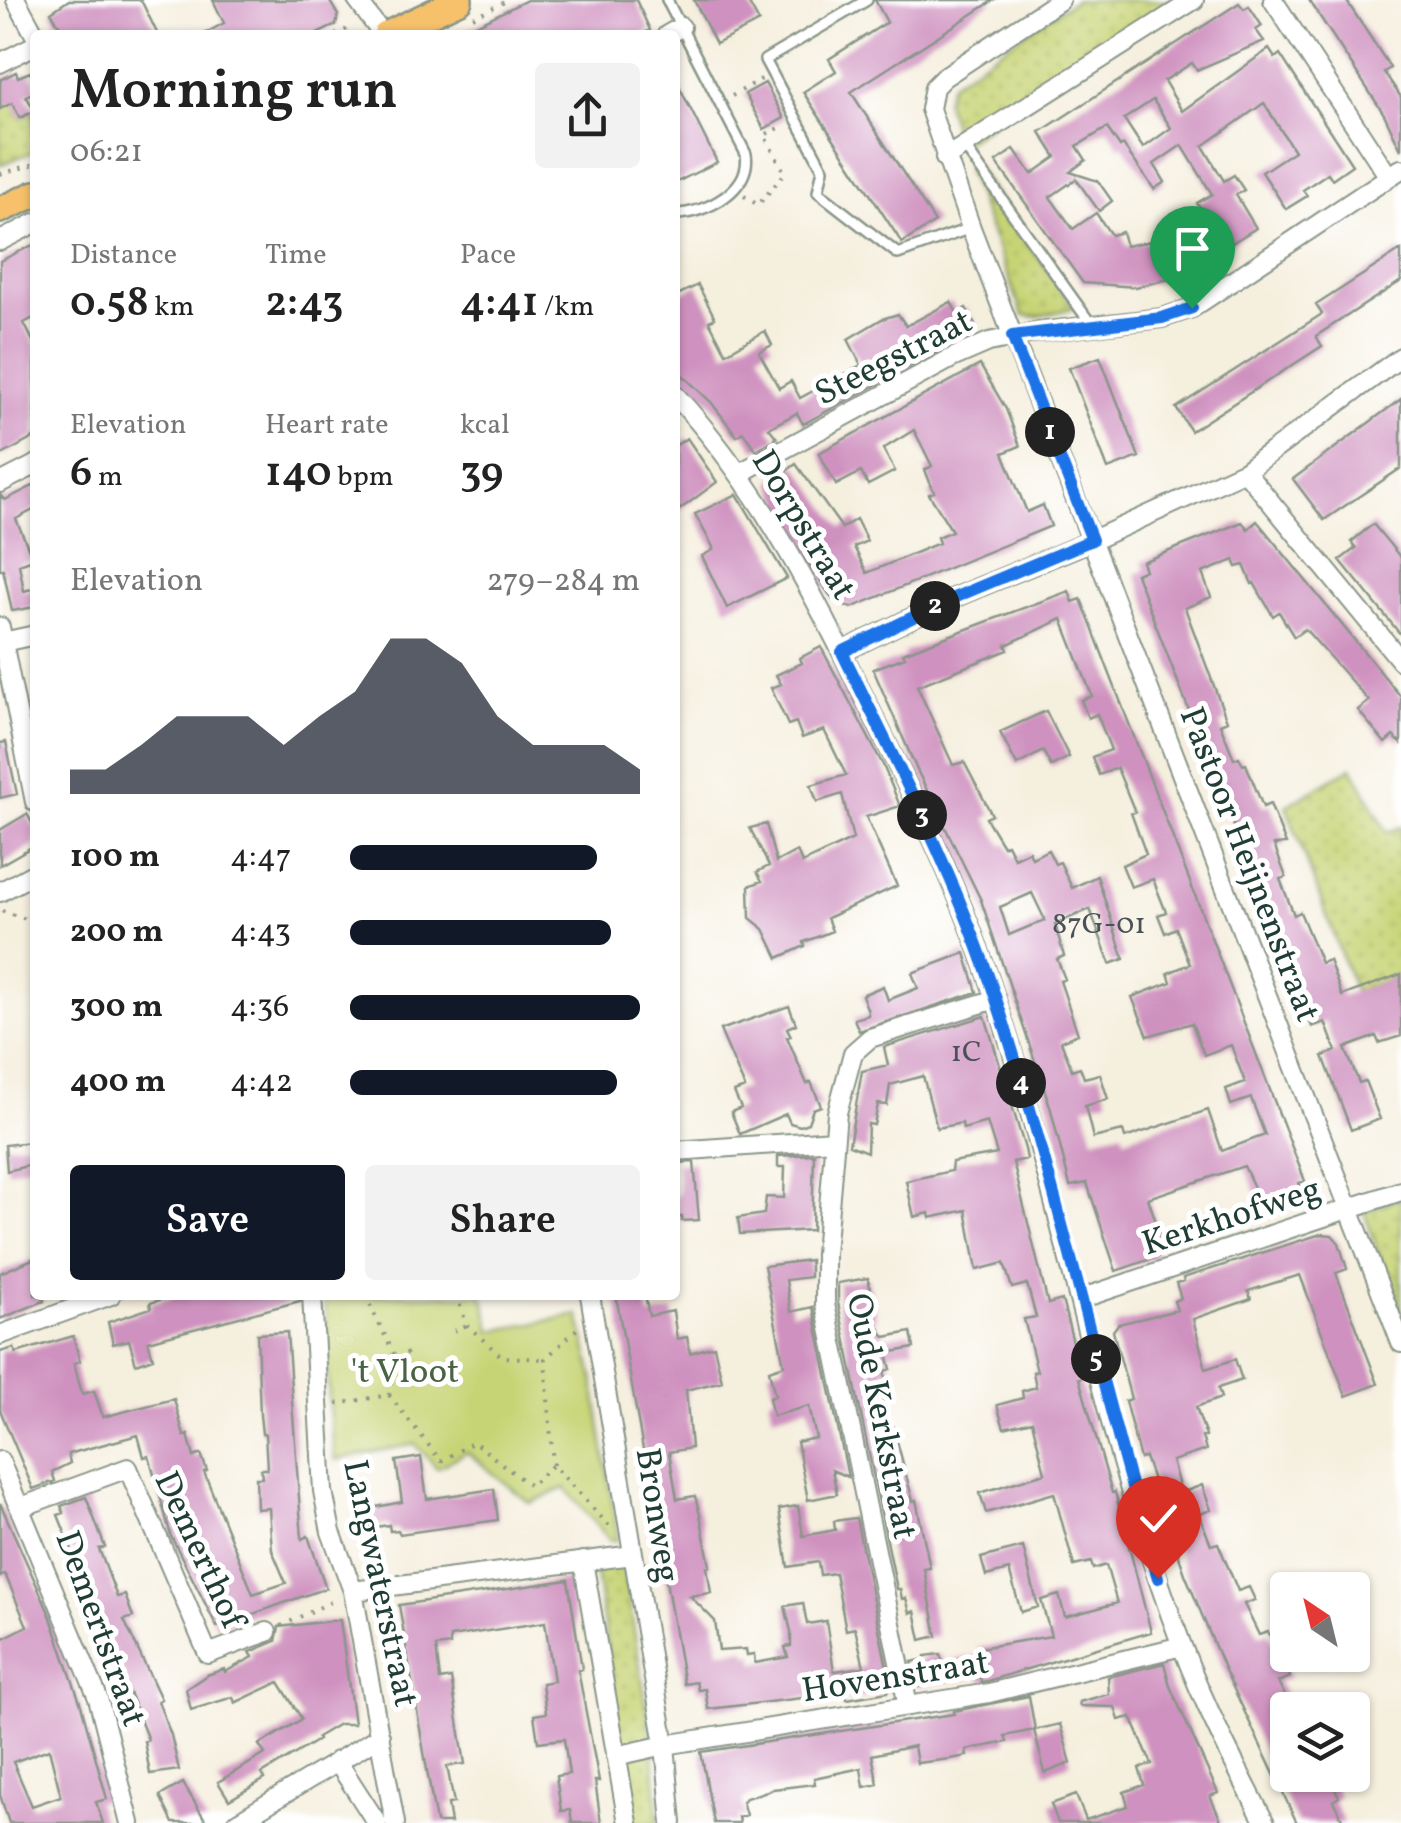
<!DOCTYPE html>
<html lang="en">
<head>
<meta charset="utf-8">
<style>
	:root { --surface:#fff; --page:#f2f2f2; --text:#222; --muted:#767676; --accent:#111827 }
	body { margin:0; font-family:Vollkorn,serif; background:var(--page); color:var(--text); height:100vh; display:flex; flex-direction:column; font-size:38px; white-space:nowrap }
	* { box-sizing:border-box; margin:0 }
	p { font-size:32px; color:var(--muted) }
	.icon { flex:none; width:55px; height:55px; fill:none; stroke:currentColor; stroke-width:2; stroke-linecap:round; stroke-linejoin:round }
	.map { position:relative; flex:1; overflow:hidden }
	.drawer { position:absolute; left:30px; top:30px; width:650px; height:1270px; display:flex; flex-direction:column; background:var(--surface); border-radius:10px; box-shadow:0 2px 8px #0004 }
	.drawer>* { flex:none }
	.needle { width:65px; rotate:325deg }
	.tools { position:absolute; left:1270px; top:1572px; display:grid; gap:20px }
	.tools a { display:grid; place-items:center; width:100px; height:100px; border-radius:10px; background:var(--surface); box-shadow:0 2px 8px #0004; font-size:50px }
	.pin { position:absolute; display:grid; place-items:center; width:85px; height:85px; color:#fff; margin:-102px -42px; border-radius:50% 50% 50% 0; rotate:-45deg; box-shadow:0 0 10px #0007 }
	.pin .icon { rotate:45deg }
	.km { position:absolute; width:50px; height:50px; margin:-25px; border-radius:50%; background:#222; color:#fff; font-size:28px; line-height:50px; text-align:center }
	.round { display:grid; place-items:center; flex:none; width:105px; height:105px; border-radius:10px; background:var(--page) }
	.overview { display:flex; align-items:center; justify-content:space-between; height:170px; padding:0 40px }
	h1 { font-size:55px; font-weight:600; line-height:75px }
	.figures { display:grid; grid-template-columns:repeat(3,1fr); gap:15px; height:170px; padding:10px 40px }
	.figures div { display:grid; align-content:center }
	.figures b { font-size:42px; font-weight:600 }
	.figures small { font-size:28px; font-weight:400 }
	.figures p { font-size:28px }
	.chart { height:280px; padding:20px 40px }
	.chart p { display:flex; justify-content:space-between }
	.chart svg { width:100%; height:180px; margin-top:10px; fill:var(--accent); opacity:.7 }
	.button { display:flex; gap:20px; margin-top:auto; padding:20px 40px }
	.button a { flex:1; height:115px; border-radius:10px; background:var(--accent); color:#fff; font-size:40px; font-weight:600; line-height:115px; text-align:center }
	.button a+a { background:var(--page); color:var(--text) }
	ul { padding:0 40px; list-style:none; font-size:32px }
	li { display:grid; grid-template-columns:160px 120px 1fr; align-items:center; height:75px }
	li i { height:25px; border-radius:12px; background:var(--accent) }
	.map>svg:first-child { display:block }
	.grass { fill:url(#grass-dots); stroke:#738854; stroke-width:2.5 }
	.green { fill:#c7d475; stroke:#738854; stroke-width:2.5 }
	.building { fill:#cf91bf; fill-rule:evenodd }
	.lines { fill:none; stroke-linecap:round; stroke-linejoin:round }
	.lane-casing { stroke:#8a9689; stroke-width:14 }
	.street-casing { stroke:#8a9689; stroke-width:22 }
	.primary-casing { stroke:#8a9689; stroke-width:30 }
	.path { stroke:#8a9689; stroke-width:4; stroke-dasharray:2.5 8; stroke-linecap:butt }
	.lane { stroke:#fff; stroke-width:9 }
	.street { stroke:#fff; stroke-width:18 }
	.primary { stroke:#f6c16b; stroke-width:25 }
	.route-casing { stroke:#fff; stroke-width:20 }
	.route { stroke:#1a73e8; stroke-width:12 }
	.labels { text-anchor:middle; stroke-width:10; stroke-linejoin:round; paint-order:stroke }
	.number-label { font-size:30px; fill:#4b5257 }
	.street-label { font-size:35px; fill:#1f3d34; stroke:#fff }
	.park-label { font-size:35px; fill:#496344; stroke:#fff }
</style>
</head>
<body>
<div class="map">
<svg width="1401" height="1823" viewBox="0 0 1401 1823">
	<defs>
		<pattern id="grass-dots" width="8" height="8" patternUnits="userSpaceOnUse" patternTransform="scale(2.5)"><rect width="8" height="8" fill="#c7d475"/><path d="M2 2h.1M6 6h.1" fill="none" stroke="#aab766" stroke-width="1.8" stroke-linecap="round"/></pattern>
	</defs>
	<rect width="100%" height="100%" fill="#fff"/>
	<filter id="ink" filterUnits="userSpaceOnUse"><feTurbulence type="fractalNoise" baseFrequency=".01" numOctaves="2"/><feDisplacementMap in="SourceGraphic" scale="20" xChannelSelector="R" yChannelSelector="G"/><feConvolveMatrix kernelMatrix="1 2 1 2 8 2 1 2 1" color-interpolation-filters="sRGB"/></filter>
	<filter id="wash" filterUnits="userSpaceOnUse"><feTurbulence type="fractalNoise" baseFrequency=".0048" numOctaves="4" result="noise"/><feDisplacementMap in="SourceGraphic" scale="40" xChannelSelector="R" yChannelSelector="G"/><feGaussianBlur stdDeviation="2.25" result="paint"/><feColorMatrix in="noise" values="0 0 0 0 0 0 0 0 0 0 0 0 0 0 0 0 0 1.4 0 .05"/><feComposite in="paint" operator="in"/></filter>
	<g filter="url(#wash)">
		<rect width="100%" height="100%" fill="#f5efde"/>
		<path class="grass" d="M1075,0H1177L959,145L945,101L951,83Z
			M15,101L21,118L35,111V151L0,165V109Z
			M973,163L1074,308L1036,317L1023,315L966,168Z
			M1352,767L1387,832L1401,827V975L1355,992L1286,806Z
			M1401,1198V1318L1364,1212Z
			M595,1565H619L624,1570L652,1739L659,1823H633Z"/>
		<path class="green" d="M325,1295H483L492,1331L579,1315L593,1377L618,1540H610L565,1488L530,1503L467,1452L437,1468L415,1444L335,1460L329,1408Z"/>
		<g id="blocks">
			<path class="building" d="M69,0H141L158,35H65L51,12Z
				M213,0H329L338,15L336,25L315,35H202L224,23Z
				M527,0H636L650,30L641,35H456Z
				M694,0H747L759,22L716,44Z
				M875,0H994L851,92L935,222L902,243L803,92L836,71L829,59L887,22Z
				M1309,0H1346L1386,61L1390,68L1384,72L1401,97V150L1384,114Z
				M1239,3L1244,9L1249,6L1262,26L1256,30L1264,41L1197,70L1192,63L1164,81L1182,111L1269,49L1275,58L1280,54L1352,165L1332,179L1328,173L1303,190L1307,196L1286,209L1262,172L1294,151L1264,103L1203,146L1224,181L1234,175L1244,190L1236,195L1256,228L1177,277L1136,287L1083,283L996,162L1014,149L1032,174L1056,157L1040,132ZM1153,100L1171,128L1143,148L1124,119ZM1107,128L1120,147L1123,145L1154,189L1165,182L1154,164L1182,145L1212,194L1197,203L1210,225L1186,241L1175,223L1159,234L1161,239L1126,246L1122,232L1111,235L1096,213L1073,229L1050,197L1076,179L1099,211L1112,201L1098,181L1070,172L1086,160L1077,146Z
				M16,72L18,77L30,72L35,81V92L26,96L35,111L20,118L12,103L0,109V80Z
				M675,78L717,162L675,183Z
				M765,83L784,118L764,129L745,94Z
				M35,244V317L24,323L35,345V437L0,456V261Z
				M1401,250V281L1316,336L1322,346L1191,431L1176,408L1322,314L1316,305Z
				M698,285L715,318L709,321L726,353L765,331L772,345L759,352L779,388L791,381L800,398L861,365L848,339L882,319L898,314L906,326L951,302L957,313L966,308L978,330L803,424L797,413L769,428L777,438L756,450L743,432L737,436L711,402L675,368V296Z
				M1100,357L1139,457L1108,469L1069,368Z
				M980,365L1006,409L1020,446L1003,453L1027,512L1043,505L1051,526L851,608L833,600L809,563L805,554L807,552L771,482L796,464L842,528L856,519L867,541L854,547L867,573L939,543L937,537L952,531L929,494L934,492L925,470L932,466L914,430L883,449L895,471L868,485L861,472L836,485L819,453Z
				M1401,399V468L1324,520L1293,479Z
				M687,438L717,482L675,513V446Z
				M35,485V509L16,519L33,559L19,564L24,591L35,588V607L12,611L3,569L0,570V495L5,500Z
				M737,494L787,578L727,608L702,556L713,550V547L695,514Z
				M1257,521L1401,697V743L1393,736L1385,743L1358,710L1369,701L1305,629L1294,637L1279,612L1273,616L1254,583L1252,584L1244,565L1237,567L1234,560L1202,573L1211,597L1185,608L1227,721L1220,724L1234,759L1239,757L1243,765L1246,764L1263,807L1270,804L1286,844L1274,845L1286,877L1280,879L1294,915L1300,912L1321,963L1329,960L1342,996L1401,974V1036L1379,1043L1376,1036L1345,1048L1359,1083L1365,1081L1380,1119L1351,1130L1323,1056L1336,1051L1325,1022L1312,1027L1136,574L1145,570L1142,562L1242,522L1248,529Z
				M1373,524L1401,558V635L1340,560L1356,548L1351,542Z
				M1069,591L1073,602L1081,599L1305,1181L1299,1183L1304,1196L1265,1211L1244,1166L1148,1198L1163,1243L1153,1246L1157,1257L1116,1271L1087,1183L1070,1186L1050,1106L981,900L917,770L873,669L905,657L903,653ZM1062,619L1092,696L1081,700L1088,718L1097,714L1111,750L1092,757L1095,765L1099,775L1117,768L1135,812L1131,813L1146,854L1122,865L1131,887L1153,879L1166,912L1158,915L1165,933L1176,928L1190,964L1168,973L1171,982L1132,997L1148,1036L1192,1023L1204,1055L1231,1045L1245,1082L1226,1089L1231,1105L1251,1098L1265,1135L1222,1151L1208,1110L1125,1138L1123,1131L1093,1138L1085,1106L1108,1099L1100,1074L1084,1078L1080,1067L1072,1070L1061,1041L1078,1034L1060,981L1065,979L1057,959L1064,956L1055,924L1090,909L1110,964L1124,959L1097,876L1072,888L1060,862L1055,864L1048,850L1032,858L1029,851L1014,858L1007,844L1003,846L986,818L992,815L964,762L953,765L917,686L1008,650L1006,645ZM1032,893L1045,920L1009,935L1000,907Z
				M821,647L883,765L900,806L866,817L897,886L827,918L832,931L804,942L805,946L778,958L764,929L750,918L749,886L762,881L757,872L769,866L750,828L766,824L776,862L797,851L802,863L853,839L842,794L817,802L811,785L846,775L824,730L802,738L796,722L788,725L771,688L781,684L776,675L802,663L800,658Z
				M1046,711L1069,757L1051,766L1043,751L1017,765L1000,732Z
				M6,742L17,794L0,798V743Z
				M27,814L35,828V845L0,865V830Z
				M965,953L977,992L859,1031L854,1019L868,1015V1011L862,995L883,986L888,1000L918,988L912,973Z
				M789,1006L796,1024L787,1028L791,1036L787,1037L807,1084L811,1082L821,1106L813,1109L808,1123L800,1126L790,1123L786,1114L740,1134L731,1112L741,1108L734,1092L745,1088L720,1030Z
				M985,1016L1025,1149L1027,1159L1013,1162L1048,1304L1062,1300L1082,1377L1079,1378L1112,1493L1115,1492L1151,1632L987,1681L981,1682L980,1676L918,1687L912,1662L925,1659V1656L940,1654L943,1662L980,1655L979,1648L1051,1636L1041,1600L1059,1595L1065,1617L1117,1603L1106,1565L1093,1569L1091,1562L1074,1566L1054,1493L986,1513L980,1493L1045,1473L1032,1421L1004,1428L997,1405L1023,1398L1022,1391L1036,1387L1033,1372L1037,1371L1024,1319L1036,1317L1027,1284L1012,1288L1004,1263L977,1270L966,1210L930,1218L929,1213L914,1217L906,1181L951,1171L952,1162L997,1154L987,1122L963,1129L962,1123L937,1128L923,1076L890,1085L887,1105L878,1104L874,1125L868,1124L867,1152L849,1145L862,1071L888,1065L884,1047Z
				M31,1142L35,1164L7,1171L5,1145Z
				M814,1154L812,1230L740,1234L738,1218L764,1214L766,1197L784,1198L785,1167H778V1156Z
				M694,1162L699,1220L682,1221V1217H675V1195L679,1194L677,1163Z
				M1321,1234L1332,1235L1339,1243L1347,1269L1336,1273L1378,1384L1346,1396L1300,1275L1248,1291L1251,1299L1193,1319L1206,1369L1235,1359L1242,1380L1218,1388L1221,1398L1196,1407L1206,1436L1202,1437L1206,1450L1172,1461L1181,1493L1202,1485L1211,1510L1199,1514L1211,1545L1218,1543L1238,1591L1249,1587L1255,1600L1244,1604L1259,1635L1268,1632L1290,1677L1278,1682L1288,1701V1775H1328L1339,1797L1333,1801L1344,1823H1297L1224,1668L1185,1574L1145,1457L1140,1459L1125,1401L1131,1399L1113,1331L1118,1324L1177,1310L1174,1301L1181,1298L1176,1283L1184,1281L1183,1278Z
				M35,1258V1295H42L44,1301L0,1319V1273Z
				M810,1260V1277L786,1280L791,1312L813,1307L848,1477L832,1470L837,1494L808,1500L797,1442L816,1438L809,1406L773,1416L769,1398L775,1396L769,1370L784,1365L764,1266Z
				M868,1278L876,1314L874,1321L885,1337L911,1332L914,1348L887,1353L891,1369L884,1371L887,1382L880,1383L887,1427L893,1426L913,1501L916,1500L930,1568L924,1569L937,1636L921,1640L915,1611L910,1613L906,1598L902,1599L900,1589H897L838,1303V1283Z
				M177,1295H300V1301L148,1341L153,1358L136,1364L129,1340L113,1344L108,1322L151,1308L150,1303Z
				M616,1295H645L649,1316L673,1311L677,1339L687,1337L690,1353L714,1346L722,1381L686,1390L691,1448L669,1452L677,1499L695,1496L700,1515L710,1566L707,1567L711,1593L690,1596L715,1621L719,1651L746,1649L747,1655L754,1654L755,1663L788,1657L785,1647L791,1646V1632L785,1606L803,1603L807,1624L826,1621L834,1671L864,1667L855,1628L846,1630L835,1573L820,1575L818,1562L788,1567L779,1509L798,1506L803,1536L835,1530L834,1521L856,1518L890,1682L888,1692L847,1699L846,1693L708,1709L705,1689L698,1690L696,1682L684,1684Z
				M287,1332L302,1539L308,1536L326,1588L217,1627L171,1536L149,1456L144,1457L138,1435L68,1454L70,1463L52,1472L55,1481L33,1489L0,1410V1352L14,1348L16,1353L73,1336L80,1361L74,1363L82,1394L94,1391L103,1417L174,1399L184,1436L188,1435L194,1457L201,1454L207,1471L204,1472L253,1594L286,1583L272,1550L269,1508L257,1509L256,1478H262L261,1469H267L265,1434H262L260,1415L257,1334Z
				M421,1457L427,1499L494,1489L498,1520L400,1534L398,1530L390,1531L389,1525L369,1528L366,1509L402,1502L396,1461Z
				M86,1497L105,1547L99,1549L117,1597L125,1595L133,1617L124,1620L161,1699L158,1701L171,1735L179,1770L150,1774L144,1741L148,1740L58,1515L64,1513L61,1506Z
				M0,1503L50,1615L81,1705L107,1799L96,1802L103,1823H9L0,1795V1640L27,1626L5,1574L0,1577ZM49,1749L61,1796L32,1806L13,1762Z
				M1023,1547L1038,1607L1021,1612L1009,1570L986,1576L981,1558Z
				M568,1580L582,1669L578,1670L599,1781H595L601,1823H572L570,1810L561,1811L556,1776L569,1774L564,1739L538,1742L534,1715L546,1713L542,1683L554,1681L545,1622L450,1637V1645L436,1647L440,1680L451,1678L465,1764L447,1766L454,1803L448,1804L451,1823H436L399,1605Z
				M340,1620L354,1724H339L317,1737L318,1740L262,1774L265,1779L229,1800L218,1782L265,1754L259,1745L302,1719L279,1682L235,1703L233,1697L191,1710L186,1689L207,1675L224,1669L225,1672L253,1657L250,1652L276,1641L279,1627Z
				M1164,1663L1170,1686L1218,1793L1210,1796L1222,1823H1058L1051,1804L1076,1795L1086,1820L1128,1806L1124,1792L1144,1785L1139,1768L1152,1764L1131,1717L1119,1720L1115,1707L1080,1706L1079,1702L1109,1694L1108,1677Z
				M1029,1696L1035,1730L1060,1724L1071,1763L1045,1773L1034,1730L1005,1736L1007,1742L966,1750L967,1756L950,1759L917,1763L914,1746L872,1755L878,1784L864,1787L861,1768L814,1778L815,1784L773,1789L746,1798L742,1801L746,1815L738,1817L739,1823H714L701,1752L954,1714V1711Z
				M183,1783L207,1823H173L160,1796Z"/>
		</g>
	</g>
	<g filter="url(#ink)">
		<use href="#blocks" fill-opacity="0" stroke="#8a9689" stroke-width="2.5"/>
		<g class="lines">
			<defs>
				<path id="lane" d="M667,0L746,154C752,189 706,214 675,214
					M867,0L765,60L823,169L818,192L898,254L971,228
					M964,146L1091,324"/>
				<path id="street" d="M16,0L35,35
					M357,0L383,35
					M1060,0L944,77L934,87L930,109L971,228L1401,1343
					M1273,0L1389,177
					M667,35L681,27
					M0,63L35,45
					M945,158L1194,0
					M0,241L35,223
					M675,395C754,480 808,582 858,685C909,788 961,890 996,1000C1066,1213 1102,1436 1182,1646C1205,1707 1235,1765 1265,1823
					M1245,471L1401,661
					M740,473L952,358L989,342L1039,332L1162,318L1192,308L1401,169
					M0,483L35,465
					M0,627L35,802
					M3,642L35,635
					M842,652L946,601L1091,541L1245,471L1401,357
					M0,892L35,873
					M675,1151L834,1140
					M312,1295L323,1491L331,1532L353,1591L395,1823
					M590,1295L665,1745L672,1823
					M1080,1299L1401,1191
					M0,1335L111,1295
					M0,1461L98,1698L130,1823
					M21,1507L128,1468L208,1654L267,1632
					M583,1561L628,1823
					M353,1591L633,1555
					M908,1706L825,1304V1254L837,1113L853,1053L870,1038L996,999
					M616,1756L665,1745L989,1693L1182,1646
					M337,1761L377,1823
					M236,1823L380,1736"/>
				<path id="primary" d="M386,35L459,0
					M0,210L35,194"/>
			</defs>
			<use href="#lane" class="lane-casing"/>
			<use href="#street" class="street-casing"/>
			<use href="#primary" class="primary-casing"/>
			<path class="path" d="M473,17L509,0
				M335,35L354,26
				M732,96L763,78
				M0,174L35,164
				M744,196L758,205L785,173L764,135L784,126
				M2,911L35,922
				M456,1295L467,1325L502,1357L545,1359
				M454,1331L467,1325
				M396,1358L409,1352
				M389,1395L441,1461L474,1442L530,1486L553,1465L611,1528
				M337,1404L389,1395L396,1358L365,1295
				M553,1465L545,1359L577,1329
				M281,1626L335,1600"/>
			<use href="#lane" class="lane"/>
			<use href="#street" class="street"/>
			<use href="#primary" class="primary"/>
		</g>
	</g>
	<g class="lines" filter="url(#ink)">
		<defs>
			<path id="route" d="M1158,1578C1100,1387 1059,1190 996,999C957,879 898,766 842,652L946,601L1092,540L1012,336L1162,318L1192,308"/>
		</defs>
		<use href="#route" class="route-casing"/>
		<use href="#route" class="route"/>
	</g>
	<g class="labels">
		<g class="number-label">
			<text x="1099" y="933">87G-01</text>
			<text x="966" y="1061">1C</text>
		</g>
		<g class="street-label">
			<text transform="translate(893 356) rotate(-27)" y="12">Steegstraat</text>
			<text transform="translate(805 524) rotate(59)" y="12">Dorpstraat</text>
			<text transform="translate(1251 864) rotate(69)" y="12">Pastoor Heijnenstraat</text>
			<text transform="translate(1231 1215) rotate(-18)" y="12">Kerkhofweg</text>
			<text transform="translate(883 1416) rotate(79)" y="12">Oude Kerkstraat</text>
			<text transform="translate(659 1515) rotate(81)" y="12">Bronweg</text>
			<text transform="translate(201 1549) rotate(65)" y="12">Demerthof</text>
			<text transform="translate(382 1583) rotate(78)" y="12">Langwaterstraat</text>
			<text transform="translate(102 1628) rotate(70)" y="12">Demertstraat</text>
			<text transform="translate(895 1675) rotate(-9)" y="12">Hovenstraat</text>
		</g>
		<g class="park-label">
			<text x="405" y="1382">'t Vloot</text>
		</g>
	</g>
</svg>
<div class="tools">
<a><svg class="needle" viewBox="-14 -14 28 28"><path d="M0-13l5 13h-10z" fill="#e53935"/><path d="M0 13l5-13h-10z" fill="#767676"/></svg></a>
<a><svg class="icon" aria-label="layers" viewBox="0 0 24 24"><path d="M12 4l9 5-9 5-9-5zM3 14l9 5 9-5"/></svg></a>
</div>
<div class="pin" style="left:1192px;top:308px;background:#1e9e55"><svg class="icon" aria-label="arrive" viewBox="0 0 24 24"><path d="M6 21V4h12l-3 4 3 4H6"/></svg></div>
<div class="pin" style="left:1158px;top:1578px;background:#d93025"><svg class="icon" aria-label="check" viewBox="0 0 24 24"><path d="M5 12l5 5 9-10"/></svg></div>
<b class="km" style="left:1050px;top:432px">1</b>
<b class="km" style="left:935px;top:606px">2</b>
<b class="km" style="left:922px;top:815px">3</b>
<b class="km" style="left:1021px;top:1083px">4</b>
<b class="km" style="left:1096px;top:1359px">5</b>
<section class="drawer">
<div class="overview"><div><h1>Morning run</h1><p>06:21</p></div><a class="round"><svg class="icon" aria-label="share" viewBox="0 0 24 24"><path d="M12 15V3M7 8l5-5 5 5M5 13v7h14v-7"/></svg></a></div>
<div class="figures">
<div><p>Distance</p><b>0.58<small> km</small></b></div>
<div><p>Time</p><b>2:43</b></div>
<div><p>Pace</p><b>4:41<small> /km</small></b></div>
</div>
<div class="figures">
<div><p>Elevation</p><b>6<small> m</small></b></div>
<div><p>Heart rate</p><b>140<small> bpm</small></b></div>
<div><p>kcal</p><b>39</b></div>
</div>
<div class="chart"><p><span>Elevation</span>279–284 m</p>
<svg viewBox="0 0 160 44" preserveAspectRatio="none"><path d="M0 44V38L10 38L20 32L30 25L40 25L50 25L60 32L70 25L80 19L90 6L100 6L110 12L120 25L130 32L140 32L150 32L160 38V44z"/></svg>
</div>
<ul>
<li><b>100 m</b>4:47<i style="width:85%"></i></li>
<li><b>200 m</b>4:43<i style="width:90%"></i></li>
<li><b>300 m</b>4:36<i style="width:100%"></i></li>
<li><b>400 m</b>4:42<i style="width:92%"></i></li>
</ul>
<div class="button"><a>Save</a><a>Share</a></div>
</section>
</div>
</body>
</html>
